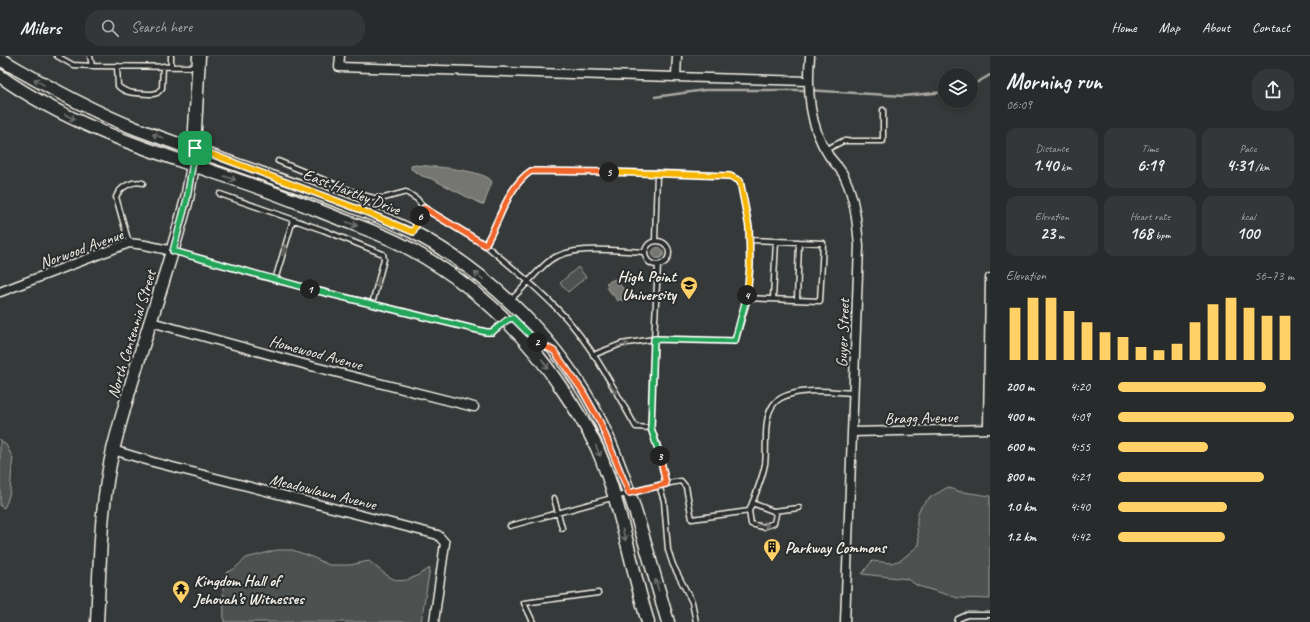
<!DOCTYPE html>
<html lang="en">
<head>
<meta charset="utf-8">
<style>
	:root { --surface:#282b2b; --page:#343737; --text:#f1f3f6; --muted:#a5a7a9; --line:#444747; --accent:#ffd166 }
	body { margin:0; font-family:Caveat,sans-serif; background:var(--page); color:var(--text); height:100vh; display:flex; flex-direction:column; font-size:15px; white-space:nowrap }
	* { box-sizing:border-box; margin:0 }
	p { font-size:13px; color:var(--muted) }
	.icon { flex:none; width:22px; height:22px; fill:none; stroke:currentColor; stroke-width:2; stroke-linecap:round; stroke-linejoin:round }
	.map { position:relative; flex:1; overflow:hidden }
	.details { display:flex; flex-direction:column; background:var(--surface); width:320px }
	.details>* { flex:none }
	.tools { position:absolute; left:938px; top:12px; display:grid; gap:8px }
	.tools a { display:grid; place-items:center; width:40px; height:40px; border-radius:50%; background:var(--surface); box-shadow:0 2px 6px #0003,0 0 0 1px var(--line); font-size:20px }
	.pin { position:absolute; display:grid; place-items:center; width:34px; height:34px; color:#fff; margin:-17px; border-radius:8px; box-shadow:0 2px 6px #0006 }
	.km { position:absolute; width:20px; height:20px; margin:-10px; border-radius:50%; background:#222; color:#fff; font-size:11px; line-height:20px; text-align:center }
	.round { display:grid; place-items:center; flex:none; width:42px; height:42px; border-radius:16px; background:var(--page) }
	.overview { display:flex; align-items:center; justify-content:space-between; height:68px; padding:0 16px }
	h1 { font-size:22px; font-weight:700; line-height:30px }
	.metrics { display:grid; grid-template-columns:repeat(3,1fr); gap:6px; height:68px; padding:4px 16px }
	.metrics div { display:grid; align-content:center; border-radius:10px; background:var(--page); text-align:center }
	.metrics b { font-size:17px; font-weight:700 }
	.metrics small { font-size:11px; font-weight:400 }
	.metrics p { font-size:11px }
	.chart { height:112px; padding:8px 16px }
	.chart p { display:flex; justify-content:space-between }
	.chart svg { width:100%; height:72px; margin-top:4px; stroke:var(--accent); stroke-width:6 }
	ul { padding:0 16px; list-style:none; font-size:13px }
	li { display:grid; grid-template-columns:64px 48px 1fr; align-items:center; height:30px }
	li i { height:10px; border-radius:5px; background:var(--accent) }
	header { display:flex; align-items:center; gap:24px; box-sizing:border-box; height:56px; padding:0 20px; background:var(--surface); border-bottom:1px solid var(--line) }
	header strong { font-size:19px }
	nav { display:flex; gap:22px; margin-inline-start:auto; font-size:14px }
	.search { width:280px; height:36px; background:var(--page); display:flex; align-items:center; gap:10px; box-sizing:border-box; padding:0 14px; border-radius:16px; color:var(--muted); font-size:15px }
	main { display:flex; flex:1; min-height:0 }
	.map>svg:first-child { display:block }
	.green { fill:#4e514f; stroke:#a1a19c }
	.water { fill:#757572; stroke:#a8a7a1 }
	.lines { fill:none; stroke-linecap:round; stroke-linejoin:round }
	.stream { stroke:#a8a7a1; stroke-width:2.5 }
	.lane-casing { stroke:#f4f1e8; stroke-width:7 }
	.street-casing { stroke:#f4f1e8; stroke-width:11 }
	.secondary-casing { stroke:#f4f1e8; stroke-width:15 }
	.lane { stroke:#2a2d2e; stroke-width:4 }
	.street { stroke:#2a2d2e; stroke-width:8 }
	.secondary { stroke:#2a2d2e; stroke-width:12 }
	.oneway { stroke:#71726f }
	.split-1-casing { stroke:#fff; stroke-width:8 }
	.split-2-casing { stroke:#fff; stroke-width:8 }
	.split-3-casing { stroke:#fff; stroke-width:8 }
	.split-4-casing { stroke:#fff; stroke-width:8 }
	.split-5-casing { stroke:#fff; stroke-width:8 }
	.split-6-casing { stroke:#fff; stroke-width:8 }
	.split-7-casing { stroke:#fff; stroke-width:8 }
	.split-1 { stroke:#22a559; stroke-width:5 }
	.split-2 { stroke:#22a559; stroke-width:5 }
	.split-3 { stroke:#f0652b; stroke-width:5 }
	.split-4 { stroke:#22a559; stroke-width:5 }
	.split-5 { stroke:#f5b400; stroke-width:5 }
	.split-6 { stroke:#f0652b; stroke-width:5 }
	.split-7 { stroke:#f5b400; stroke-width:5 }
	.labels { text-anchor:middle; stroke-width:4; stroke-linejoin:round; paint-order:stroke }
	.street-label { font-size:16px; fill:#f4f1e8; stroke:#2a2d2e }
	.poi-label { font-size:16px; font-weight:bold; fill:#f4f1e8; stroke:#2a2d2e; text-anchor:start }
</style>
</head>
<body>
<header>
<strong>Milers</strong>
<div class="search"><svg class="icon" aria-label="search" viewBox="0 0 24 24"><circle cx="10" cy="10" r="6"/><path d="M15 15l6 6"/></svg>Search here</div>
<nav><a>Home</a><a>Map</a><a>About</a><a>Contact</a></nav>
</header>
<main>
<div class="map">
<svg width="990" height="566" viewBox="0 0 990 566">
	<rect width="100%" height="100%" fill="#363939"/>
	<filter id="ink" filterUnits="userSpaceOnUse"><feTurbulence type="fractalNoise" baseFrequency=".025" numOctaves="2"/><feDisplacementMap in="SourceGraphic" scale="8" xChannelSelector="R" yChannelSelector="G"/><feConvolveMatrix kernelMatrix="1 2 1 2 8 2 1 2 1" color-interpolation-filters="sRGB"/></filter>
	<g filter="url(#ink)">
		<path class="green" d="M578,211L586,221L568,236L560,227Z
			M0,383L6,389L13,402C10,419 13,437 4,452L0,450Z
			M948,431L957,435L990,440V543L958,542L918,530L907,523L862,518L872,505L891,507L901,504L919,489C919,481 916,472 917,464C917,446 935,439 948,431Z
			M277,494H292L310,500L329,509H350L369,505C396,527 399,532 430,512L421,566H224L223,524L226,517L234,513L246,502Z"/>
		<path class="water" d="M415,109C429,110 488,114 492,126L484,148H481L432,123L422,120L411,113V110Z
			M652.5 197a5.5 5.5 0 1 1 11 0a5.5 5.5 0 1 1-11 0Z
			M615,223L627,237L625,239L626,241L622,245L620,243L618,245L606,231L608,229L606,227Z"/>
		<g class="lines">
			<path class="stream" d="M971,30L990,19
				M655,41L705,34H807L903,40L945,36"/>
			<defs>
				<path id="lane" d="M57,0L73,9L92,10L196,11
					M90,0L92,10
					M117,10L118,30C127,39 140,37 153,38L157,37L162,32L163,10
					M171,10V0
					M825,94L843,85H883V54
					M278,105L359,138L374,142H384L406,136L417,143L424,152
					M657,117L730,120L740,125L749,171L750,209L747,245L735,285L654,283L658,209
					M220,138L323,174L383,198L384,203L372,248
					M413,175L424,152L485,189
					M645 197a12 12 0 1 1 24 0a12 12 0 1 1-24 0Z
					M129,187L116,141C120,131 133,124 143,127
					M174,195L275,224L486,276H492L505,265
					M275,224L293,164
					M747,242L820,245L823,187L750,184
					M773,243L776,185
					M797,244L799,186
					M509,245C524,233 534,217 549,205C572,188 616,195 643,196
					M593,299L621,288L654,283L651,372L657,388L666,428
					M651,372L636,371C614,333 594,293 565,261C540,234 513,212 485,189C500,165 507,131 531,115L657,117L655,185
					M659,429L681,425L686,431L692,463L749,455C755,440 762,424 765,408C768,389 760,353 781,342C801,331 832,336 854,337
					M554,442L562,472
					M752,447L773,455L799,452
					M749,455L751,468L763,471L774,467L776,458L773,455
					M510,470L659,429L664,445L668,494L673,509L692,546L696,566
					M533,566L524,547L598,537
					M957,566L958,563L967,559H990"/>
				<path id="street" d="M340,0L339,11L808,25
					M810,0C807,35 809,70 829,100C834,107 842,114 845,122C855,143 857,167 859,190L845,566
					M676,20L677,0
					M0,236L129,187L145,189L173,195
					M151,266L311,310L474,351
					M988,373L990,222
					M852,376L990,373
					M113,394L153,406L438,479L445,487L434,566"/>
				<path id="secondary" d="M0,3C44,29 89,54 137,73C199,96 261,117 322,139C352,151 384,161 413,176C490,217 563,288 601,367C631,430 648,499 668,566
					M0,20C71,71 155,96 237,124C270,135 302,148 335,161C360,171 386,179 410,193C472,227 523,274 562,333C575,352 587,371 597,392C621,447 630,508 648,566
					M97,566C100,509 100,449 113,394C134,309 165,227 187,143L193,109L199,0"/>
			</defs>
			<use href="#lane" class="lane-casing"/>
			<use href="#street" class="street-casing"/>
			<use href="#secondary" class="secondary-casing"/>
			<use href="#lane" class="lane"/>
			<use href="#street" class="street"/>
			<use href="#secondary" class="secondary"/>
		</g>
		<defs><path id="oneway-shaft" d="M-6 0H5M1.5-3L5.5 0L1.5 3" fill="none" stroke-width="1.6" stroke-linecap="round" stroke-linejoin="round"/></defs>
		<g class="oneway">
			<use href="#oneway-shaft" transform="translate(39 26) rotate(-149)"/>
			<use href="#oneway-shaft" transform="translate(70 61) rotate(27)"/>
			<use href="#oneway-shaft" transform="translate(158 80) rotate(-161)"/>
			<use href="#oneway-shaft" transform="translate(230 122) rotate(18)"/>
			<use href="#oneway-shaft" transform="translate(352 168) rotate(21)"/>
			<use href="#oneway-shaft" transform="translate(284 194) rotate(-74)"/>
			<use href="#oneway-shaft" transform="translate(479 220) rotate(-143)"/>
			<use href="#oneway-shaft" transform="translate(378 226) rotate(105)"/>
			<use href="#oneway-shaft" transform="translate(623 289) rotate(-14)"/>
			<use href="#oneway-shaft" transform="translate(545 308) rotate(56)"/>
			<use href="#oneway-shaft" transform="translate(613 333) rotate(59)"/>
			<use href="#oneway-shaft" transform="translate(598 395) rotate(67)"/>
			<use href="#oneway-shaft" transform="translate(763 469) rotate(-3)"/>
			<use href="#oneway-shaft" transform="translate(624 479) rotate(75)"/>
			<use href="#oneway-shaft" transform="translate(657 529) rotate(-106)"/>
		</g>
	</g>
	<g class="lines" filter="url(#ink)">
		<defs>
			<path id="split-1" d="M195,92L187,143L173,195L310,233"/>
			<path id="split-2" d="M310,233L486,276H492L507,264L513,262L537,286"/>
			<path id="split-3" d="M537,286L554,295L582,334L600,366L629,437L666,428L660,400"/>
			<path id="split-4" d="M660,400L651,372L654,283L735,285L747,239"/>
			<path id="split-5" d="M609,116L730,120L740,125L749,171L750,209L747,239"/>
			<path id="split-6" d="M420,160L424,152L485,189C500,165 507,131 531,115L609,116"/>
			<path id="split-7" d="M195,92L361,154L413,176L420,160"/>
		</defs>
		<use href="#split-1" class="split-1-casing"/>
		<use href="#split-2" class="split-2-casing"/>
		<use href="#split-3" class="split-3-casing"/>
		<use href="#split-4" class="split-4-casing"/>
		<use href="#split-5" class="split-5-casing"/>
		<use href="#split-6" class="split-6-casing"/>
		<use href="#split-7" class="split-7-casing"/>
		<use href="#split-1" class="split-1"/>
		<use href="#split-2" class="split-2"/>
		<use href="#split-3" class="split-3"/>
		<use href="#split-4" class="split-4"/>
		<use href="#split-5" class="split-5"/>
		<use href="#split-6" class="split-6"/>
		<use href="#split-7" class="split-7"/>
	</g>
	<defs>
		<symbol id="university-pin" viewBox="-11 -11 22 30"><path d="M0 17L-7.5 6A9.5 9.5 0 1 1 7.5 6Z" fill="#ffd166" stroke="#2a2d2e"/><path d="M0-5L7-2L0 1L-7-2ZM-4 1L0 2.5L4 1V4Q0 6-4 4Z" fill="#111"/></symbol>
		<symbol id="building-pin" viewBox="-11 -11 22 30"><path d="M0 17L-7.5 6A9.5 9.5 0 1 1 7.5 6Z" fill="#ffd166" stroke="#2a2d2e"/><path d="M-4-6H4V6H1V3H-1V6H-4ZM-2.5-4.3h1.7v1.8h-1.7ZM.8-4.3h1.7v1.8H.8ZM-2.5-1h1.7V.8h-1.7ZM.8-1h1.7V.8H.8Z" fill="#111"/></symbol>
		<symbol id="temple-pin" viewBox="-11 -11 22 30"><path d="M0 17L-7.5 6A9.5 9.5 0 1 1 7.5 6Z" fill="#ffd166" stroke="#2a2d2e"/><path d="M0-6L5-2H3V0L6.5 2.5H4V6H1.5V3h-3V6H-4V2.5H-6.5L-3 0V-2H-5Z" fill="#111"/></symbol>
	</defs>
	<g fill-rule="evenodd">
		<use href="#university-pin" x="679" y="219" width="20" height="27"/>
		<use href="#building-pin" x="762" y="481" width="20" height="27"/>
		<use href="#temple-pin" x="171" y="523" width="20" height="27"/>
	</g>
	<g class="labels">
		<g class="street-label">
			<text transform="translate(352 135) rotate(21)" y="6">East Hartley Drive</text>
			<text transform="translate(81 192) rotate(-20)" y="6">Norwood Avenue</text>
			<text transform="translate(842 277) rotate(-88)" y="6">Guyer Street</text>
			<text transform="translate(131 278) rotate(-73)" y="6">North Centennial Street</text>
			<text transform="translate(316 296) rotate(15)" y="6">Homewood Avenue</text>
			<text transform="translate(921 361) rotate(-1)" y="6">Bragg Avenue</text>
			<text transform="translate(323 435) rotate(14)" y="6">Meadowlawn Avenue</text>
		</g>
		<g class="poi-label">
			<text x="676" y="226" text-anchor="end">High Point<tspan x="676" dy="18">University</tspan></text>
			<text x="785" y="497">Parkway Commons</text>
			<text x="194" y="530">Kingdom Hall of<tspan x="194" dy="18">Jehovah’s Witnesses</tspan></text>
		</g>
	</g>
</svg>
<div class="tools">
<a><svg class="icon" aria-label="layers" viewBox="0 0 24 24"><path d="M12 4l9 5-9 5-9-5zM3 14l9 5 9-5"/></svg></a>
</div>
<div class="pin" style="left:195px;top:92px;background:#1e9e55"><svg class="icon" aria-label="arrive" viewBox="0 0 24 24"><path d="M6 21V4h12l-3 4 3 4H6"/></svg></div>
<b class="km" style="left:310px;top:233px">1</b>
<b class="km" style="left:537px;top:286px">2</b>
<b class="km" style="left:660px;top:400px">3</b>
<b class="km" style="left:747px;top:239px">4</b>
<b class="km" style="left:609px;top:116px">5</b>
<b class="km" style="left:420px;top:160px">6</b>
</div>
<section class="details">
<div class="overview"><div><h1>Morning run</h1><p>06:09</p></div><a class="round"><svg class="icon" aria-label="share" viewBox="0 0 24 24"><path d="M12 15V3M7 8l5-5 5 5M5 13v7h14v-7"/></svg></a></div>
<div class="metrics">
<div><p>Distance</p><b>1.40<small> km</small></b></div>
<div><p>Time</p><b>6:19</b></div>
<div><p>Pace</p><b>4:31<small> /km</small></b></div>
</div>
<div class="metrics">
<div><p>Elevation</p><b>23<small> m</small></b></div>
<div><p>Heart rate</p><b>168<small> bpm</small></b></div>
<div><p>kcal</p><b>100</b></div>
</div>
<div class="chart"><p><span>Elevation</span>56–73 m</p>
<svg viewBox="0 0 160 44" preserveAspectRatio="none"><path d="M5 44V12M15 44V6M25 44V6M35 44V14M45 44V21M55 44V27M65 44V30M75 44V36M85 44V38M95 44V34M105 44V21M115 44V10M125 44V6M135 44V12M145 44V17M155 44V17"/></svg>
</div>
<ul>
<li><b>200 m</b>4:20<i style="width:84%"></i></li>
<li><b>400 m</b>4:09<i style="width:100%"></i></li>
<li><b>600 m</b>4:55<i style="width:51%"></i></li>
<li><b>800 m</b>4:21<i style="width:83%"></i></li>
<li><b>1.0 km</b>4:40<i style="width:62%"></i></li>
<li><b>1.2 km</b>4:42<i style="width:61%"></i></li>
</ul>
</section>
</main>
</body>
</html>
